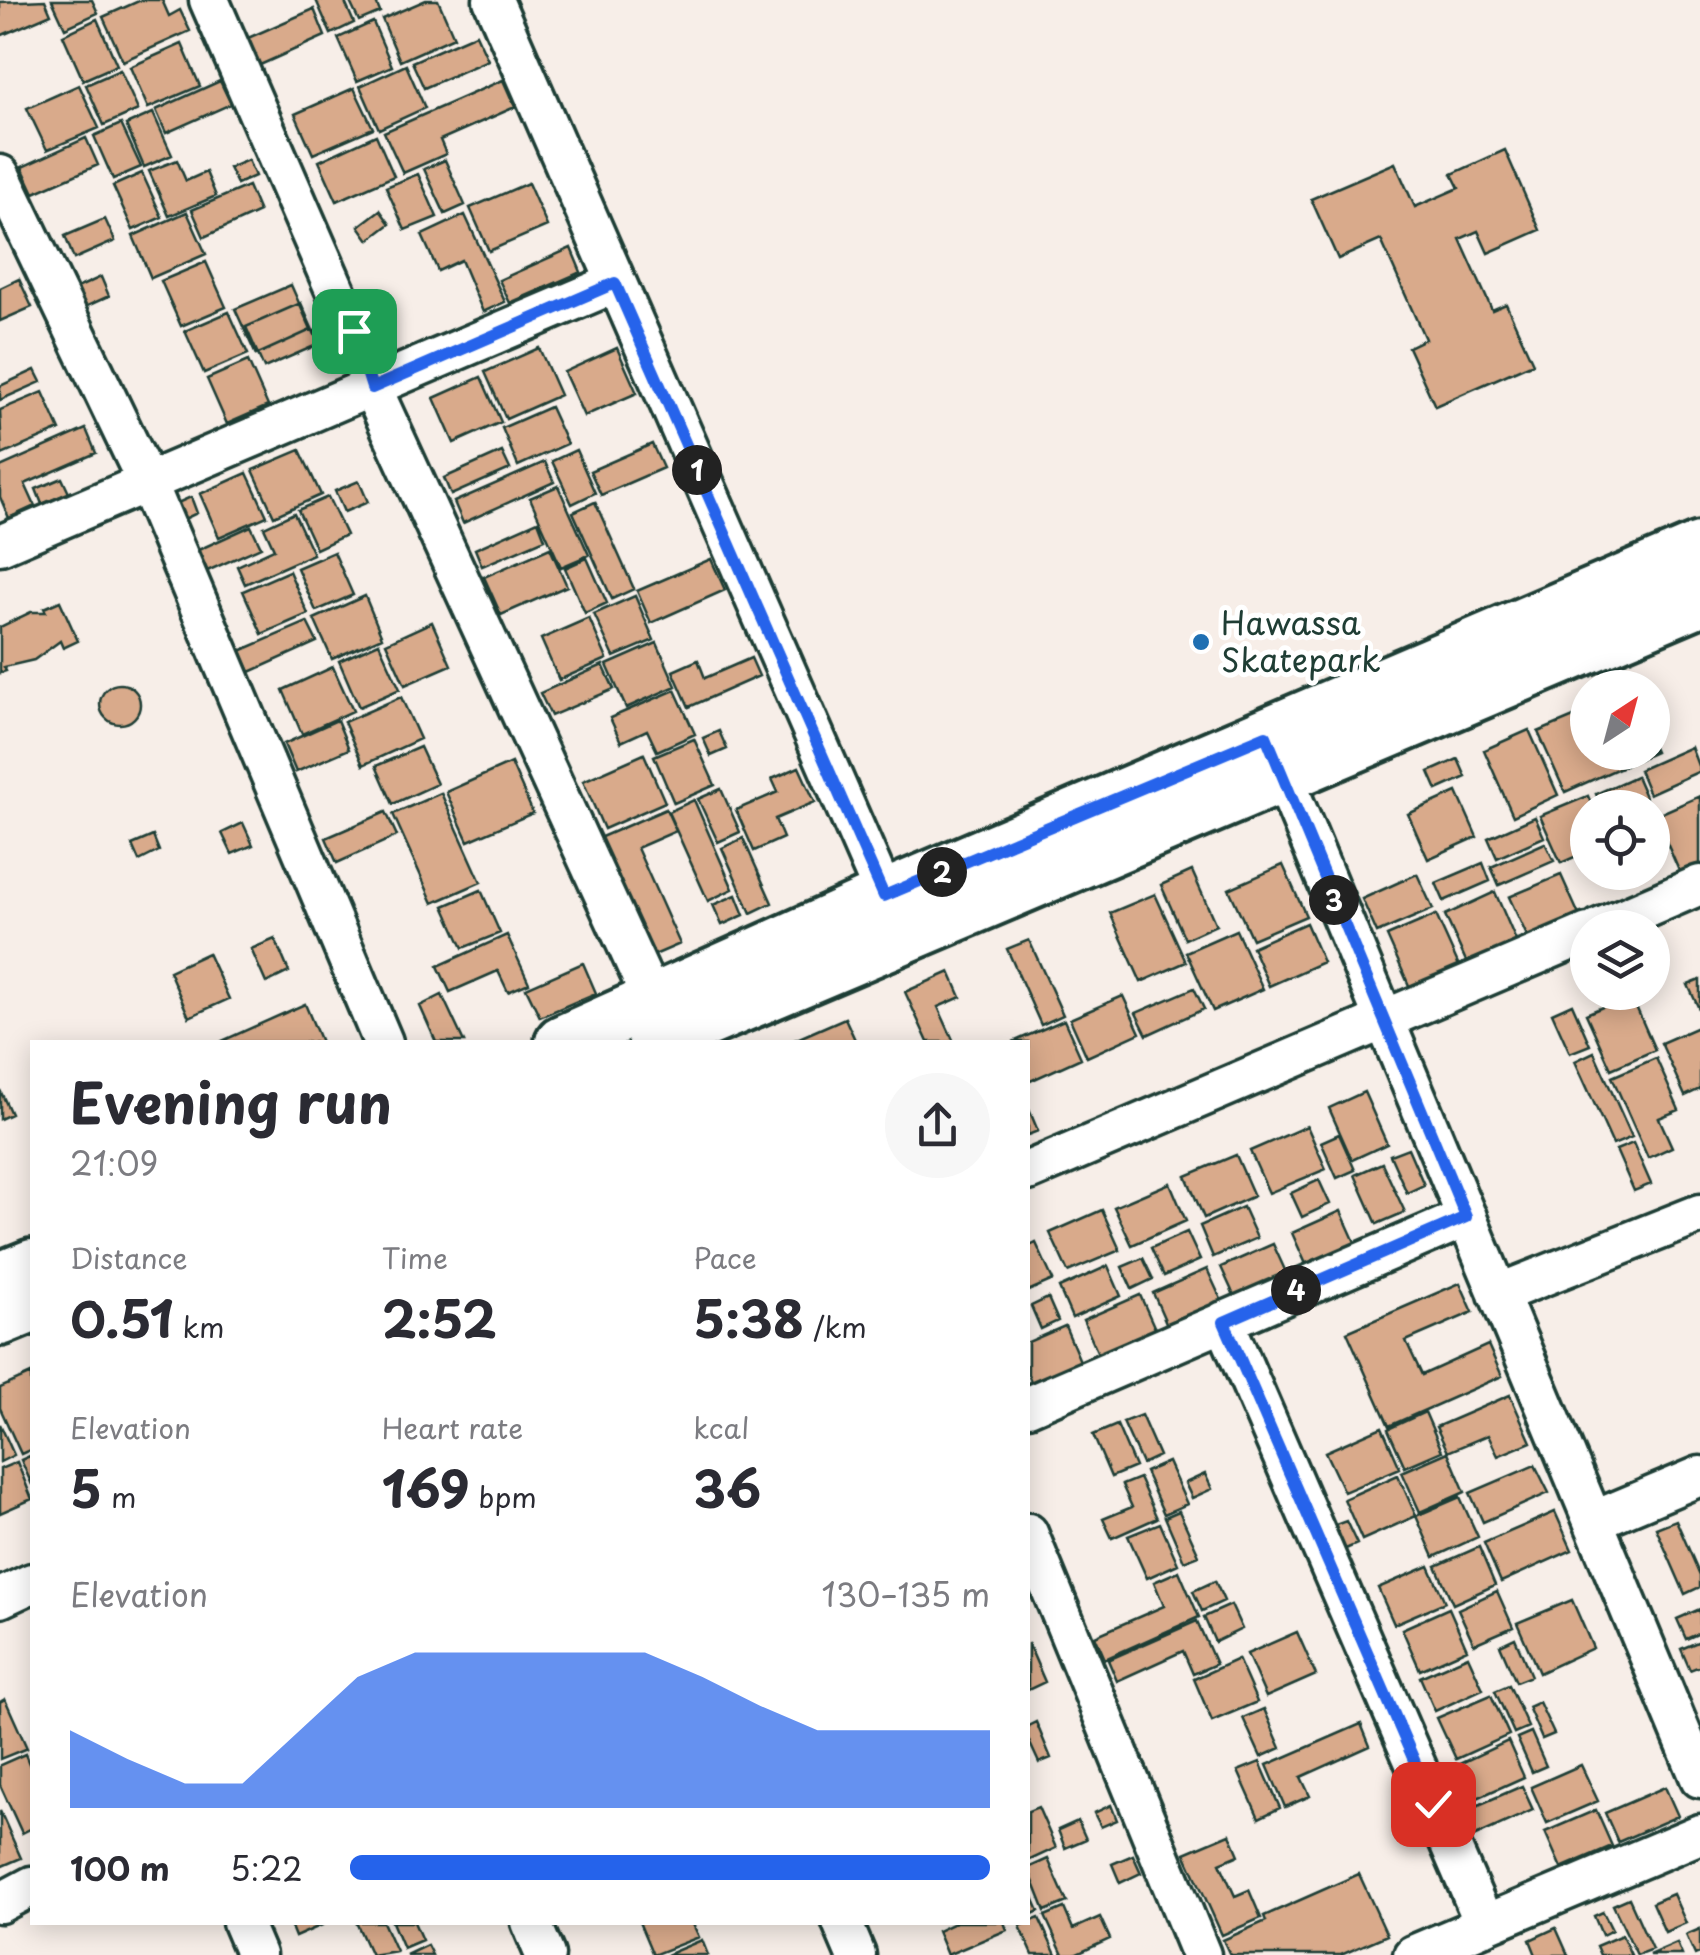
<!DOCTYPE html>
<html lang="en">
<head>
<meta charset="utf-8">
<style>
	:root { --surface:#fff; --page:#f7f7f7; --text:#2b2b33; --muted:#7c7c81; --accent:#2563eb }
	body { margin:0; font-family:"Playpen Sans",sans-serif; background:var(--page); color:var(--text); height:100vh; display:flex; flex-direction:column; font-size:38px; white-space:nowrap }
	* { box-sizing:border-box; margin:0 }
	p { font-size:32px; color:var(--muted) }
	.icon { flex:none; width:55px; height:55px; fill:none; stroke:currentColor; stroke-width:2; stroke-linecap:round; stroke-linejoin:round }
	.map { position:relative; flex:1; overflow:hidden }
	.sheet { position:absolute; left:30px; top:1040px; width:1000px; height:885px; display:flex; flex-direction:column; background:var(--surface); border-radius:0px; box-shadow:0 5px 25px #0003 }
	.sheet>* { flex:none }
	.needle { width:65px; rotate:36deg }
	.controls { position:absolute; left:1570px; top:670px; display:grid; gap:20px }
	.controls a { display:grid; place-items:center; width:100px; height:100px; border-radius:50%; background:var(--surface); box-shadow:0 5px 25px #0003; font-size:50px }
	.pin { position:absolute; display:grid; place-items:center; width:85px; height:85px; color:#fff; margin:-42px; border-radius:20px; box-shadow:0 5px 15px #0006 }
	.km { position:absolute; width:50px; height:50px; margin:-25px; border-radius:50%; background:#222; color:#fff; font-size:28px; line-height:50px; text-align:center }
	.round { display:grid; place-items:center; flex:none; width:105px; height:105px; border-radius:52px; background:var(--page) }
	.headline { display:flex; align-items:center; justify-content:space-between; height:170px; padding:0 40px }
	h1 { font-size:55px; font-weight:700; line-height:75px }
	.stats { display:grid; grid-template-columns:repeat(3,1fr); gap:15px; height:170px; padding:10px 40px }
	.stats div { display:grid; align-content:center }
	.stats b { font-size:50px; font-weight:700 }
	.stats small { font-size:28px; font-weight:400 }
	.stats p { font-size:28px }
	.chart { height:280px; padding:20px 40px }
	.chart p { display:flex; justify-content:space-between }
	.chart svg { width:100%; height:180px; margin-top:10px; fill:var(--accent); opacity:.7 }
	ul { padding:0 40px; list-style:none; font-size:32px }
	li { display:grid; grid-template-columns:160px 120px 1fr; align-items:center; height:75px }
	li i { height:25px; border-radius:12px; background:var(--accent) }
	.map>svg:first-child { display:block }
	.building { fill:#d9aa8b; stroke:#1f3d34; stroke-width:2.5 }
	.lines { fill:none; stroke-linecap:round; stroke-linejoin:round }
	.street-casing { stroke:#1f3d34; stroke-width:45 }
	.secondary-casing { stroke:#1f3d34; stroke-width:60 }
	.street { stroke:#fff; stroke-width:38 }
	.secondary { stroke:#fff; stroke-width:52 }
	.route-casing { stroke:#fff; stroke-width:20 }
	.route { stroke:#2563eb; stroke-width:12 }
	.poi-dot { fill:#1f6fb2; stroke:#fff; stroke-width:4 }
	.labels { text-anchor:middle; stroke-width:10; stroke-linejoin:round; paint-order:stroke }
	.poi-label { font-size:32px; fill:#1f3d34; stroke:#fff; text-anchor:start }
</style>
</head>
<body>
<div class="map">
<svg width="1700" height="1955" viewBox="0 0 1700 1955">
	<rect width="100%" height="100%" fill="#f7eee8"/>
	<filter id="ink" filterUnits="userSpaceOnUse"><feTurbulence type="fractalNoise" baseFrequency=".01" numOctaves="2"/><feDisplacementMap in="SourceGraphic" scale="20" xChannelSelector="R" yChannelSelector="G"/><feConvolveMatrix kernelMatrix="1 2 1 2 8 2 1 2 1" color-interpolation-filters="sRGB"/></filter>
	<g filter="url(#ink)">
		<path class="building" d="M45,0L51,14L0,36V2Z
			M52,0H92L98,13L65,28Z
			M141,0H162L169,16L180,10L190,31L123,61L103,17Z
			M316,0H344L354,23L331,34Z
			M349,0H375L380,12L359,21Z
			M426,0H438L454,37L400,61L382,19Z
			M314,9L325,36L260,65L248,38Z
			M97,19L117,65L83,80L63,35Z
			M373,22L392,66L357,81L338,38Z
			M476,34L488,60L424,88L412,62Z
			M182,44L200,86L148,108L130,67Z
			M406,65L425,108L379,129L360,86Z
			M120,70L138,110L104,125L86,85Z
			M503,80L515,107L440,140L446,154L403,173L384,132Z
			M220,81L231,104L166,133L156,110Z
			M79,85L99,128L47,150L27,108Z
			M354,88L373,128L313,154L295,114Z
			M153,113L172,155L144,167L126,125Z
			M121,124L141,167L113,179L94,136Z
			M376,135L394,176L337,201L319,161Z
			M86,138L98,165L34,193L22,167Z
			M1505,150L1540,230L1488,253L1478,231L1460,239L1492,310L1506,304L1533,363L1435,406L1408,347L1425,339L1381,240L1338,259L1311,199L1395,163L1415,207L1459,188L1452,174Z
			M177,160L186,181L206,172L216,196L169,216L149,171Z
			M248,160L255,176L237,184L229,168Z
			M445,160L465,205L445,214L424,169Z
			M142,173L162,217L133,230L113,186Z
			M418,174L437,217L405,230L386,187Z
			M528,183L547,226L489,251L470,208Z
			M248,186L259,212L204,237L192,210Z
			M380,210L390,224L369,240L359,226Z
			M187,212L206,254L151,278L133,236Z
			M465,215L505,302L483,312L461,260L438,271L422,235Z
			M105,219L115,241L74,259L65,236Z
			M571,248L581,272L510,303L499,280Z
			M206,262L226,307L181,326L161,281Z
			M101,277L109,296L85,307L77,288Z
			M19,279L32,307L0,321V288Z
			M291,285L311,330L256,355L235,309Z
			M301,303L319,344L264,368L246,327Z
			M229,312L248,354L204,373L185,331Z
			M328,325L335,339L321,345L315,331Z
			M539,348L560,395L506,419L485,372Z
			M617,348L637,393L584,416L564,372Z
			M248,361L268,406L227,424L207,379Z
			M35,370L41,382L0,400V386Z
			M481,377L501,422L454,443L434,398Z
			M43,392L60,430L2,455L0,410Z
			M550,407L567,444L518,466L502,428Z
			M86,429L96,453L25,484L35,506L9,518L0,497V467Z
			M652,444L663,468L601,495L590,471Z
			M300,450L321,495L274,516L253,470Z
			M576,450L595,493L572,504L552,461Z
			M502,452L510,469L451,495L444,478Z
			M545,462L554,482L463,523L454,502Z
			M247,473L267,516L219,537L200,494Z
			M62,478L69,493L42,504L36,489Z
			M359,481L368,502L344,512L335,491Z
			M558,486L589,555L561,567L530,498Z
			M191,497L197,513L180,521L173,505Z
			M328,497L346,535L316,549L298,510Z
			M595,502L634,589L612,599L573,512Z
			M294,513L313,554L245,584L237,566L274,549L264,527Z
			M538,521L545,539L482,566L475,549Z
			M251,526L261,547L205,572L196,551Z
			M550,548L567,586L501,615L484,577Z
			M334,552L353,595L316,611L297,568Z
			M587,558L607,603L585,613L565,568Z
			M711,559L725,590L651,623L637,591Z
			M289,571L308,614L262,634L243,591Z
			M365,596L382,637L332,659L314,619Z
			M635,596L654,640L614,657L594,614Z
			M60,601L78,641L63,648L60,641L34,660L4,667L6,671L0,673V627L31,612H46L44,608Z
			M589,618L607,659L559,680L541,639Z
			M307,622L317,642L250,672L240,651Z
			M432,622L451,665L405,685L386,643Z
			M379,643L400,689L359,707L339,661Z
			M657,643L676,686L626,708L607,665Z
			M751,658L759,676L689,707L673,671L698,660L705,678Z
			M603,665L614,689L551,716L540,693Z
			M333,667L353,711L302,734L283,690Z
			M100 704a20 20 0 1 1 40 0a20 20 0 1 1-40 0Z
			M675,690L695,734L657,751L647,730L621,742L610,718Z
			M401,697L420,739L363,765L344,722Z
			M1588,711V752H1652V745L1655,752L1565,792L1538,732Z
			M337,720L349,749L296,772L284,744Z
			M1529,730L1558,795L1513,816L1484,750Z
			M719,731L727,749L711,756L703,738Z
			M694,739L715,785L674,803L654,756Z
			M420,747L437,784L393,804L376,766Z
			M1691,747L1700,771L1649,794L1639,770Z
			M644,754L665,802L604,829L583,781Z
			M1458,759L1466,777L1437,790L1429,772Z
			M511,763L533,813L468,841L446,792Z
			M799,767L815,802L775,819L783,838L754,851L736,810L778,792L772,779Z
			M1636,776L1650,808H1602L1596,794Z
			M721,789L740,832L718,842L698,799Z
			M1457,792L1477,837L1428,859L1408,814Z
			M441,793L481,882L433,903L393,814Z
			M1588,796L1593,808H1588V851L1561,863L1540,816Z
			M1700,796V864L1680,873L1655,816Z
			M694,800L733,889L708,901L668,812Z
			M666,809L676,831L637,848L680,944L652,956L599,838Z
			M386,812L397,836L337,863L326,838Z
			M1535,817L1544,837L1497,858L1488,838Z
			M243,823L253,845L232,854L222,833Z
			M153,836L159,851L139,861L132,845Z
			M743,838L772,903L751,913L722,848Z
			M1545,843L1554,861L1499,885L1491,867Z
			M1483,863L1490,881L1444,901L1436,883Z
			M1283,865L1306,916L1252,939L1229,889Z
			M1192,871L1216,925L1185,939L1161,885Z
			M1417,874L1433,909L1377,933L1362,899Z
			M1561,875L1579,915L1528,938L1509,897Z
			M481,890L500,933L463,948L444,906Z
			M1495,892L1520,950L1471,972L1445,915Z
			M1155,894L1186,962L1141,982L1110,913Z
			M736,895L744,915L722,925L713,905Z
			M1436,915L1460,968L1411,990L1387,936Z
			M1306,923L1323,962L1269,986L1252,947Z
			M1236,930L1263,989L1213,1011L1186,952Z
			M507,935L529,983L508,992L498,971L450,992L438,966Z
			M275,939L289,972L266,983L251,949Z
			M1029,940L1063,1015L1041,1025L1007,949Z
			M208,953L229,999L189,1017L169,971Z
			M583,963L596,993L540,1017L526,988Z
			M950,972L961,997L938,1007L954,1042H928L905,992Z
			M1700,980V1011L1688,985Z
			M1194,988L1204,1009L1147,1035L1136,1013Z
			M442,995L464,1042H436L420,1006Z
			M1631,995L1655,1050L1611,1069L1586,1014Z
			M1123,996L1140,1033L1087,1057L1070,1019Z
			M305,1004L321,1042H222V1041Z
			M1572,1004L1590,1045L1570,1053L1552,1013Z
			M845,1018L856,1042H790Z
			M1064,1020L1081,1058L1028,1082V1042H1013Z
			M1700,1026V1089L1685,1096L1661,1043Z
			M1594,1052L1632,1137L1613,1145L1575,1061Z
			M1656,1058L1679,1110L1659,1118L1672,1147L1648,1158L1612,1077Z
			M0,1090L11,1114L0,1119Z
			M1364,1092L1387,1144L1352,1160L1329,1108Z
			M1028,1107L1038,1131L1028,1135Z
			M1307,1126L1326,1169L1269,1193L1250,1151Z
			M1339,1134L1355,1170L1337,1178L1321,1142Z
			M1633,1143L1651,1184L1634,1191L1616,1150Z
			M1408,1148L1424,1185L1407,1193L1390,1155Z
			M1236,1155L1254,1196L1204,1218L1186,1176Z
			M1382,1163L1405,1212L1377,1224L1355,1175Z
			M1319,1180L1330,1204L1302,1217L1291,1193Z
			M1170,1183L1186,1221L1132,1245L1114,1207Z
			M1243,1207L1257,1238L1213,1257L1200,1226Z
			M1102,1210L1120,1250L1068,1272L1050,1233Z
			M1341,1211L1359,1251L1310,1273L1292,1233Z
			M1187,1232L1200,1260L1164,1276L1151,1248Z
			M1036,1243L1053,1280L1028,1291V1247Z
			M1273,1244L1290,1281L1238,1304L1221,1267Z
			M1143,1258L1153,1279L1132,1289L1122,1267Z
			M1108,1266L1121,1296L1072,1318L1059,1288Z
			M1207,1269L1226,1310L1171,1334L1153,1293Z
			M1460,1283L1473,1312L1406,1341L1422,1375L1488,1345L1502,1376L1389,1426L1347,1332Z
			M1140,1295L1157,1333L1100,1358L1083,1320Z
			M1048,1298L1058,1321L1041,1329L1031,1306Z
			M1065,1326L1083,1368L1034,1389L1028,1374V1342Z
			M31,1374L32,1449L21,1454L0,1408V1388Z
			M1510,1395L1531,1442L1498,1456L1488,1435L1448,1452L1436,1427Z
			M1425,1412L1442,1451L1405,1467L1388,1429Z
			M1141,1415L1159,1456L1142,1464L1123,1422Z
			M0,1424L14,1455L0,1462Z
			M1117,1425L1135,1467L1111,1477L1093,1435Z
			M1382,1427L1400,1468L1344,1492L1325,1452Z
			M1448,1452L1465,1492L1420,1512L1402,1472Z
			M32,1455V1485L21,1460Z
			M17,1462L32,1499L0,1513V1469Z
			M1168,1462L1187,1504L1164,1514L1145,1472Z
			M1535,1465L1549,1493L1483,1522L1470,1493Z
			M1205,1474L1212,1489L1192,1498L1185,1483Z
			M1398,1475L1416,1516L1362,1540L1344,1499Z
			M1139,1478L1157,1518L1112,1538L1103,1519L1132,1507L1122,1485Z
			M1460,1497L1478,1537L1434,1557L1416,1516Z
			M1179,1511L1199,1555L1184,1561L1165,1517Z
			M1555,1512L1572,1550L1501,1582L1484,1543Z
			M1676,1520L1700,1575V1587L1685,1594L1656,1528Z
			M1346,1521L1357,1544L1341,1551L1330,1527Z
			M1160,1523L1178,1564L1147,1578L1128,1536Z
			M1479,1547L1495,1585L1453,1604L1436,1566Z
			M1429,1566L1445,1602L1394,1624L1378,1588Z
			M1179,1571L1199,1617L1105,1659L1095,1636L1164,1606L1154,1582Z
			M1215,1581L1224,1601L1202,1611L1193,1591Z
			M1497,1591L1513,1627L1474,1644L1458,1609Z
			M1572,1600L1593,1648L1539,1673L1517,1623Z
			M1231,1605L1242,1629L1215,1642L1204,1617Z
			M1449,1608L1467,1649L1420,1670L1402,1629Z
			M1700,1609V1633L1686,1639L1677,1619Z
			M1197,1621L1216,1664L1193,1674L1183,1651L1117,1681L1108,1660Z
			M1297,1632L1316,1675L1266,1697L1247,1654Z
			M1515,1638L1531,1676L1516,1682L1500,1645Z
			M1700,1641V1666L1690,1670L1681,1649Z
			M1028,1643L1045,1682L1028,1690Z
			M1468,1656L1483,1689L1435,1711L1420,1677Z
			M1238,1659L1257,1702L1212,1721L1194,1679Z
			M1509,1685L1528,1727L1514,1733L1495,1691Z
			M1491,1695L1509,1735L1456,1759L1437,1718Z
			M5,1699L27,1748L0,1759V1702Z
			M1539,1702L1554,1734L1542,1739L1528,1707Z
			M1264,1709L1281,1748L1261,1757L1243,1718Z
			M1036,1722L1051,1758L1039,1763L1028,1739V1726Z
			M1361,1724L1370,1746L1301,1777L1310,1796L1285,1807L1267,1765Z
			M1531,1732L1546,1766L1532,1772L1517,1738Z
			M1508,1741L1524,1777L1475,1799L1459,1764Z
			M25,1754L32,1771V1828L22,1833L0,1785V1765Z
			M1260,1762L1280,1808L1259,1818L1238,1771Z
			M1581,1765L1598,1801L1547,1823L1531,1787Z
			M1522,1786L1533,1810L1469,1839L1458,1814Z
			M1665,1787L1678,1816L1618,1842L1605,1813Z
			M1111,1805L1117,1820L1101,1827L1094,1813Z
			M1038,1807L1056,1848L1028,1861V1811Z
			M1596,1810L1612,1846L1561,1868L1545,1832Z
			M0,1811L21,1858L0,1867Z
			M1078,1821L1086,1839L1065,1848L1058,1830Z
			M1230,1834L1239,1855L1220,1863L1235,1896L1249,1890L1261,1918L1222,1935L1185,1853Z
			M1133,1855L1141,1873L1120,1883L1112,1864Z
			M1048,1859L1067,1902L1045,1911L1028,1868Z
			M1359,1874L1387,1935L1341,1955H1230L1223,1940L1266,1921L1264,1916Z
			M1028,1886L1039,1911L1028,1916Z
			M1673,1894L1686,1923L1665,1932L1652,1903Z
			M1629,1898L1652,1949L1637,1955L1613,1905Z
			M1064,1908L1073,1929L1100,1917L1110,1939L1075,1955H1063L1045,1916Z
			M1603,1912L1612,1930L1602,1935L1594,1916Z
			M1039,1918L1056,1955H1033L1020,1926Z
			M289,1922H329L295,1937Z
			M356,1922H383L396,1951L371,1955Z
			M392,1922H414L422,1940L403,1948Z
			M639,1922H692L699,1937L653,1955Z
			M956,1922H1004L1007,1930L947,1955L937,1931Z
			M1556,1928L1568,1955H1536L1530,1940Z
			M1700,1929V1953L1695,1955L1686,1935Z
			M1622,1935L1631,1955H1600L1596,1946Z
			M702,1940L708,1955H666Z
			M1677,1943L1682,1955H1649Z
			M427,1945L432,1955H406Z"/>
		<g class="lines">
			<defs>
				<path id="street" d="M209,0L353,331L372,388L654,1004
					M493,0L885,897
					M0,175L147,482L383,1042
					M0,545L615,283
					M1273,752L1700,1778
					M1600,928L1700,885
					M1028,1171L1588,933
					M1498,1294L1700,1214
					M1224,1321L1485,1925
					M1028,1406L1467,1217
					M1593,1521L1700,1476
					M1028,1533L1201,1955
					M0,1598L32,1583
					M0,1903L32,1886
					M242,1922L256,1955
					M531,1922L545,1955
					M842,1922L856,1955
					M1413,1955L1700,1834"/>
				<path id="secondary" d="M562,1042L885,897L1700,549
					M655,1042L1700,599
					M0,1279L32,1266
					M0,1319L32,1306"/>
			</defs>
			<use href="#street" class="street-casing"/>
			<use href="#secondary" class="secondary-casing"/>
			<use href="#street" class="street"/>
			<use href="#secondary" class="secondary"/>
		</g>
	</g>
	<g class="lines" filter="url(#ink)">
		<defs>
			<path id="route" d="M354,331L372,388L615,283L884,896L1266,736L1466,1217L1224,1322L1433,1804"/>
		</defs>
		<use href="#route" class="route-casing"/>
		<use href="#route" class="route"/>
	</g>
	<circle class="poi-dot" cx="1201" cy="642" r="10"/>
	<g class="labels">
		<g class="poi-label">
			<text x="1221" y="635">Hawassa<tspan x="1221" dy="37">Skatepark</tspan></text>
		</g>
	</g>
</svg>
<div class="controls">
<a><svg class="needle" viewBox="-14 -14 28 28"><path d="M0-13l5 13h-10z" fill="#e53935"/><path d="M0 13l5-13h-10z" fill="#7c7c81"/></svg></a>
<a><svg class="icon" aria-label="locate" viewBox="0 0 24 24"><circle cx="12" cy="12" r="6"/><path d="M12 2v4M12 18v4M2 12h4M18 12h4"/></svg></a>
<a><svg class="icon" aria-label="layers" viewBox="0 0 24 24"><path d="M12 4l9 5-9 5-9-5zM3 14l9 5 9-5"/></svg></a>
</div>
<div class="pin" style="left:354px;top:331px;background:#1e9e55"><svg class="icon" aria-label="arrive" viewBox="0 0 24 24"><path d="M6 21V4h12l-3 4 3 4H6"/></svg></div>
<div class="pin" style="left:1433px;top:1804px;background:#d93025"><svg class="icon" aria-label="check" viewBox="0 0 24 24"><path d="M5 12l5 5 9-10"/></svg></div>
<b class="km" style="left:697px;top:470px">1</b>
<b class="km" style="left:942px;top:872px">2</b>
<b class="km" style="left:1334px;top:900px">3</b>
<b class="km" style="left:1296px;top:1290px">4</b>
<section class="sheet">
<div class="headline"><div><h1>Evening run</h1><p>21:09</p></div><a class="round"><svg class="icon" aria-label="share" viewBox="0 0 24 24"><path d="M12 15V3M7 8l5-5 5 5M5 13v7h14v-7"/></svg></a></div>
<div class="stats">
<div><p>Distance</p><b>0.51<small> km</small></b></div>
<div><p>Time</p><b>2:52</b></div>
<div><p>Pace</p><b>5:38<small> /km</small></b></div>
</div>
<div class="stats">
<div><p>Elevation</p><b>5<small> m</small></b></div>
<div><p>Heart rate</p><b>169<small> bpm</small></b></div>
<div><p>kcal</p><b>36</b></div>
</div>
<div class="chart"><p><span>Elevation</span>130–135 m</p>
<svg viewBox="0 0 160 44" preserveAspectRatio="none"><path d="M0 44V25L10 32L20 38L30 38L40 25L50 12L60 6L70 6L80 6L90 6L100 6L110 12L120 19L130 25L140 25L150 25L160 25V44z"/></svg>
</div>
<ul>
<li><b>100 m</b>5:22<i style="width:100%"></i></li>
</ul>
</section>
</div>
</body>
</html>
